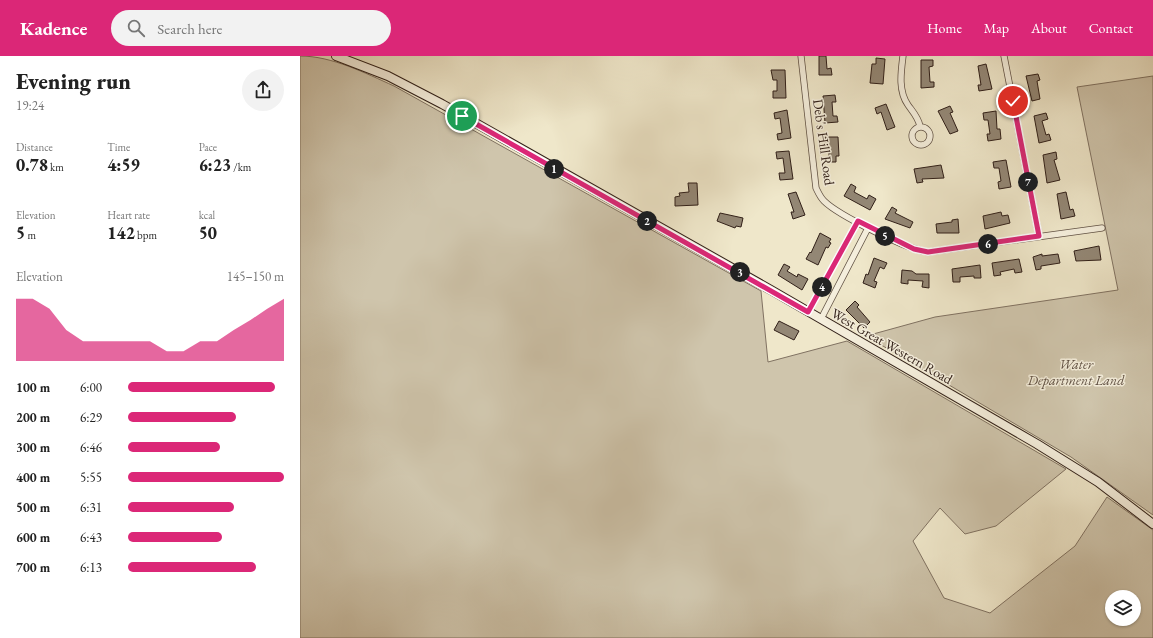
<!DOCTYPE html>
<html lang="en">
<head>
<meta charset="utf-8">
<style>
	:root { --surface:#fff; --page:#f2f2f2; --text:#222; --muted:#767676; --accent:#db2777 }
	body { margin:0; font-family:"EB Garamond",serif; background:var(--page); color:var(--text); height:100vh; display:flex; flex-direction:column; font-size:15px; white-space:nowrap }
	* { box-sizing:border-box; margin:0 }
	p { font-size:13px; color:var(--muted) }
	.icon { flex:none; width:22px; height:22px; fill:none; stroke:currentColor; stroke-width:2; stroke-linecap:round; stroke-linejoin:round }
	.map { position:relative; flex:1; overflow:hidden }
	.details { display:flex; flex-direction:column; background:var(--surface); width:300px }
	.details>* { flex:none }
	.tools { position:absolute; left:805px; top:534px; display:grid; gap:8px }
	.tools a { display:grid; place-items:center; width:36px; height:36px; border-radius:50%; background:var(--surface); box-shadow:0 1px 3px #0004; font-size:20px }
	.pin { position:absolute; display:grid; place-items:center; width:34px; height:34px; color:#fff; margin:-17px; border:2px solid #fff; border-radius:50%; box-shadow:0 1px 4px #0007 }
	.km { position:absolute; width:20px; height:20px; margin:-10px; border-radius:50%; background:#222; color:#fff; font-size:11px; line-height:20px; text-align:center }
	.round { display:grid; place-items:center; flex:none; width:42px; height:42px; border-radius:21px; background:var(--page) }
	.head { display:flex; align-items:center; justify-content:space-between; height:68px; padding:0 16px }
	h1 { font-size:22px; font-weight:800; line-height:30px }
	.figures { display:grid; grid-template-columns:repeat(3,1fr); gap:6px; height:68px; padding:4px 16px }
	.figures div { display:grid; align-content:center }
	.figures b { font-size:17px; font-weight:800 }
	.figures small { font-size:11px; font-weight:400 }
	.figures p { font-size:11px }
	.chart { height:112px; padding:8px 16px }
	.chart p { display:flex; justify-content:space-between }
	.chart svg { width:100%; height:72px; margin-top:4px; fill:var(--accent); opacity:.7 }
	ul { padding:0 16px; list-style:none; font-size:13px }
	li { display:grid; grid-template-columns:64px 48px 1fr; align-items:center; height:30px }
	li i { height:10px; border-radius:5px; background:var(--accent) }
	header { display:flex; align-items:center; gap:24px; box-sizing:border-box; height:56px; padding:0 20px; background:var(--accent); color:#fff }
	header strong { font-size:19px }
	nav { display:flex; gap:22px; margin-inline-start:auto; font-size:14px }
	.search { width:280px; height:36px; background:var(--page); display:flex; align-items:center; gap:10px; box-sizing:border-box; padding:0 14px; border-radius:22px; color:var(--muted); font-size:15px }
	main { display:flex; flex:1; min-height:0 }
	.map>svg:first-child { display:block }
	.green { fill:#cfc5ac; stroke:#807262; fill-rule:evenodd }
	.building { fill:#938775; stroke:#301f18 }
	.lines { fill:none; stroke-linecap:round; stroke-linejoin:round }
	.street-casing { stroke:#605144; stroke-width:7 }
	.secondary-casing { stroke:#301f18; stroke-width:10 }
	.street { stroke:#f5efdd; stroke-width:5.5 }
	.secondary { stroke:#f5efdd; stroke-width:8 }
	.route-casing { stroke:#fff; stroke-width:8 }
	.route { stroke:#db2777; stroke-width:5 }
	.labels { text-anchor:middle; stroke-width:3; stroke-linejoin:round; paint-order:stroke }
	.street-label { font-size:14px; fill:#301f18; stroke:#f5efdd }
	.park-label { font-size:14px; font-style:italic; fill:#605144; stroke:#f5efdd }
</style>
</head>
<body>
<header>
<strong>Kadence</strong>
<div class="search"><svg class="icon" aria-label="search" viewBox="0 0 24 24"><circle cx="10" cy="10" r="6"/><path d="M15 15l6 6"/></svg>Search here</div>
<nav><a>Home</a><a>Map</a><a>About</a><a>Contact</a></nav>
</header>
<main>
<section class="details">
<div class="head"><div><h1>Evening run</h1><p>19:24</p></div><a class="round"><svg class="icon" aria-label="share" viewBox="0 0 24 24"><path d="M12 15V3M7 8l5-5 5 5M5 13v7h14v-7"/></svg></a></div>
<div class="figures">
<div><p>Distance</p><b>0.78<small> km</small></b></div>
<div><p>Time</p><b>4:59</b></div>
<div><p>Pace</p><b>6:23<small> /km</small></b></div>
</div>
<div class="figures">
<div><p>Elevation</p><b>5<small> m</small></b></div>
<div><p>Heart rate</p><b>142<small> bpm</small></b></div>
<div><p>kcal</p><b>50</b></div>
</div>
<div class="chart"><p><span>Elevation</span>145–150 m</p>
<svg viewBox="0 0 160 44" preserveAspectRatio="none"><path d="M0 44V6L10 6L20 12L30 25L40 32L50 32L60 32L70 32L80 32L90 38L100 38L110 32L120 32L130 25L140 19L150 12L160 6V44z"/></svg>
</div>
<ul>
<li><b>100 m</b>6:00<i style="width:94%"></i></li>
<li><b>200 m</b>6:29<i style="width:69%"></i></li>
<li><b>300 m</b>6:46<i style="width:59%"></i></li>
<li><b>400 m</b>5:55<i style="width:100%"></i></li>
<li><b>500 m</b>6:31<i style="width:68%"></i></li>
<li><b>600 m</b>6:43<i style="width:60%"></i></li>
<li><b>700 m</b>6:13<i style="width:82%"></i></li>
</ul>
</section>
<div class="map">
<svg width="853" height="582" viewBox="0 0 853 582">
	<rect width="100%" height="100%" fill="#efe7ca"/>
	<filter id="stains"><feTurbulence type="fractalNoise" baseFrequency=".005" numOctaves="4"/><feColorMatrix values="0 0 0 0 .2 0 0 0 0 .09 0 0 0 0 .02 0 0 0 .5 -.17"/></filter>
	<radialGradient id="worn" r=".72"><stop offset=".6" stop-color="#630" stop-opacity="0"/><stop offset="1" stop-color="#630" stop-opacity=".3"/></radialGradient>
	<path class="green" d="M0,0C32,0 65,17 94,30L461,235L468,306L547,285L766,413L696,470L665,478L640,452L613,485L644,542L690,557L775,490L807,441L853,474V582H0ZM812,541H834V563H812Z
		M853,20V459L771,401L566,280L635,261L818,234L777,31Z"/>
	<path class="building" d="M519,0H526L527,13L531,12L532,19H519Z
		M576,2L585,3L583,28L570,27L572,8H576Z
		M621,4H633V10L629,11L630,26H634V31L621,32Z
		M686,8L692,33L679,35L678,29H681L678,10Z
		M471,14H485L486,42H473V35H477V24H473Z
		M738,18L740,24L737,25L740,43L732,45L726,20Z
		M535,39L536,46H532L533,60H537L538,66L525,67L523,40Z
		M586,48L595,71L587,74L581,56L577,58L575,52Z
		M650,50L653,56L650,57L658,75L650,78L638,55Z
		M487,54L491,82L478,84L477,78L482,77L480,62L475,63L474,57Z
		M696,55L697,73H700L701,83L688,85L687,78H690L688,64H684L683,57Z
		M746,57L748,63L742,65L746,79L749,78L751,84L739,87L734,60Z
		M525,81H538L539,100H536V106H529V95H527V91H525Z
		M489,95L493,123L480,124L479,117H485L483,102L477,103L476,96Z
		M756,96L757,103L754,104L760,124L747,127L743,99Z
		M706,104L711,131L699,133L698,126L701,125L699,112H694L693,106Z
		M641,109L644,122L622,123L623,126L617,127L614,113Z
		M388,127H397L398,149L375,150V141L380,140L379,137L389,136Z
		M551,128L556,131L554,136L567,143L569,139L576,143L570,154L544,140Z
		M496,136L505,159L493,163L491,156H494L488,138Z
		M766,136L770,154L773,153L775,160L761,163L757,138Z
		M592,151L597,154L595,157L613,166L610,172L585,163Z
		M701,156L702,160L708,159L710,167L685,173L683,160Z
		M420,157L443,162L441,171L436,170L435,172L417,165Z
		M658,163L659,177H637L636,168L652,166V164Z
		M520,177L531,183L529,186L531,187L528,192L526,191L518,209L506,203L510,196L511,197Z
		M799,190L801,204L776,205L774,195Z
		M742,198V200L758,198L760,207L741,210V213L736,214L733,201Z
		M574,202L587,207L584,213L580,211L574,225L577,226L575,232L563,227L566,218L568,219Z
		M719,203L722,216L715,217L714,213L700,216L701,219L694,220L692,207Z
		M484,208L490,211L487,215L497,221L498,218L508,223L502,234L478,219Z
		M680,209L681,222H674V220L660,221V226H653L652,213Z
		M602,214L612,215L616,218H629V232L622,231L623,225L608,224V228L601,227Z
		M555,245L559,249L557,251L570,266L564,272L546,254Z
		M479,265L499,275L494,284L474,274Z"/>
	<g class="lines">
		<defs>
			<path id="street" d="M501,0L516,132C518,136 520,141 524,145C538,159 608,194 628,196L802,172
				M603,0C601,16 598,35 608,49C613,56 618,61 620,70
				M704,0L739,180
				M612 80a9 9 0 1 1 18 0a9 9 0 1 1-18 0Z
				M508,256L558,165
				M521,263L568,172"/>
			<path id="secondary" d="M36,0L88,20L142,48L471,234L737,388L798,426L853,468"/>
		</defs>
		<use href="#street" class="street-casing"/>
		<use href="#secondary" class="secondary-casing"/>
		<use href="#street" class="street"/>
		<use href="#secondary" class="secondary"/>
	</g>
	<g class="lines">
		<defs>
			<path id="route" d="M162,60L508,256L558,165L614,193L628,196L739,180L713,45"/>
		</defs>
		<use href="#route" class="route-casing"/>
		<use href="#route" class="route"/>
	</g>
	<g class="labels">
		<g class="street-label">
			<text transform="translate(524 86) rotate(82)" y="5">Deb's Hill Road</text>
			<text transform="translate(592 290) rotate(30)" y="5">West Great Western Road</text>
		</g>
		<g class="park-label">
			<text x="776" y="313">Water<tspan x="776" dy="16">Department Land</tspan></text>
		</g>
	</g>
	<rect width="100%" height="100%" filter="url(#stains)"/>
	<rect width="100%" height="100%" fill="url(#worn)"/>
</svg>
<div class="tools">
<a><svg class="icon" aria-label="layers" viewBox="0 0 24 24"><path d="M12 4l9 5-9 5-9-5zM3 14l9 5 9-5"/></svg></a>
</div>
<div class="pin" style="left:162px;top:60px;background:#1e9e55"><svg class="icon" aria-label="arrive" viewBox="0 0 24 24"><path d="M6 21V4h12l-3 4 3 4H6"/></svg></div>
<div class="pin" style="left:713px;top:45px;background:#d93025"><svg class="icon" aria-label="check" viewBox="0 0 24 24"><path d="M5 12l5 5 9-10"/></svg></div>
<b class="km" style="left:254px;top:113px">1</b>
<b class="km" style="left:347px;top:165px">2</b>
<b class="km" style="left:440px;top:216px">3</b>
<b class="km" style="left:522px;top:231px">4</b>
<b class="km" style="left:585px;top:180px">5</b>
<b class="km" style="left:688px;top:188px">6</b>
<b class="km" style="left:728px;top:126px">7</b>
</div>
</main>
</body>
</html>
